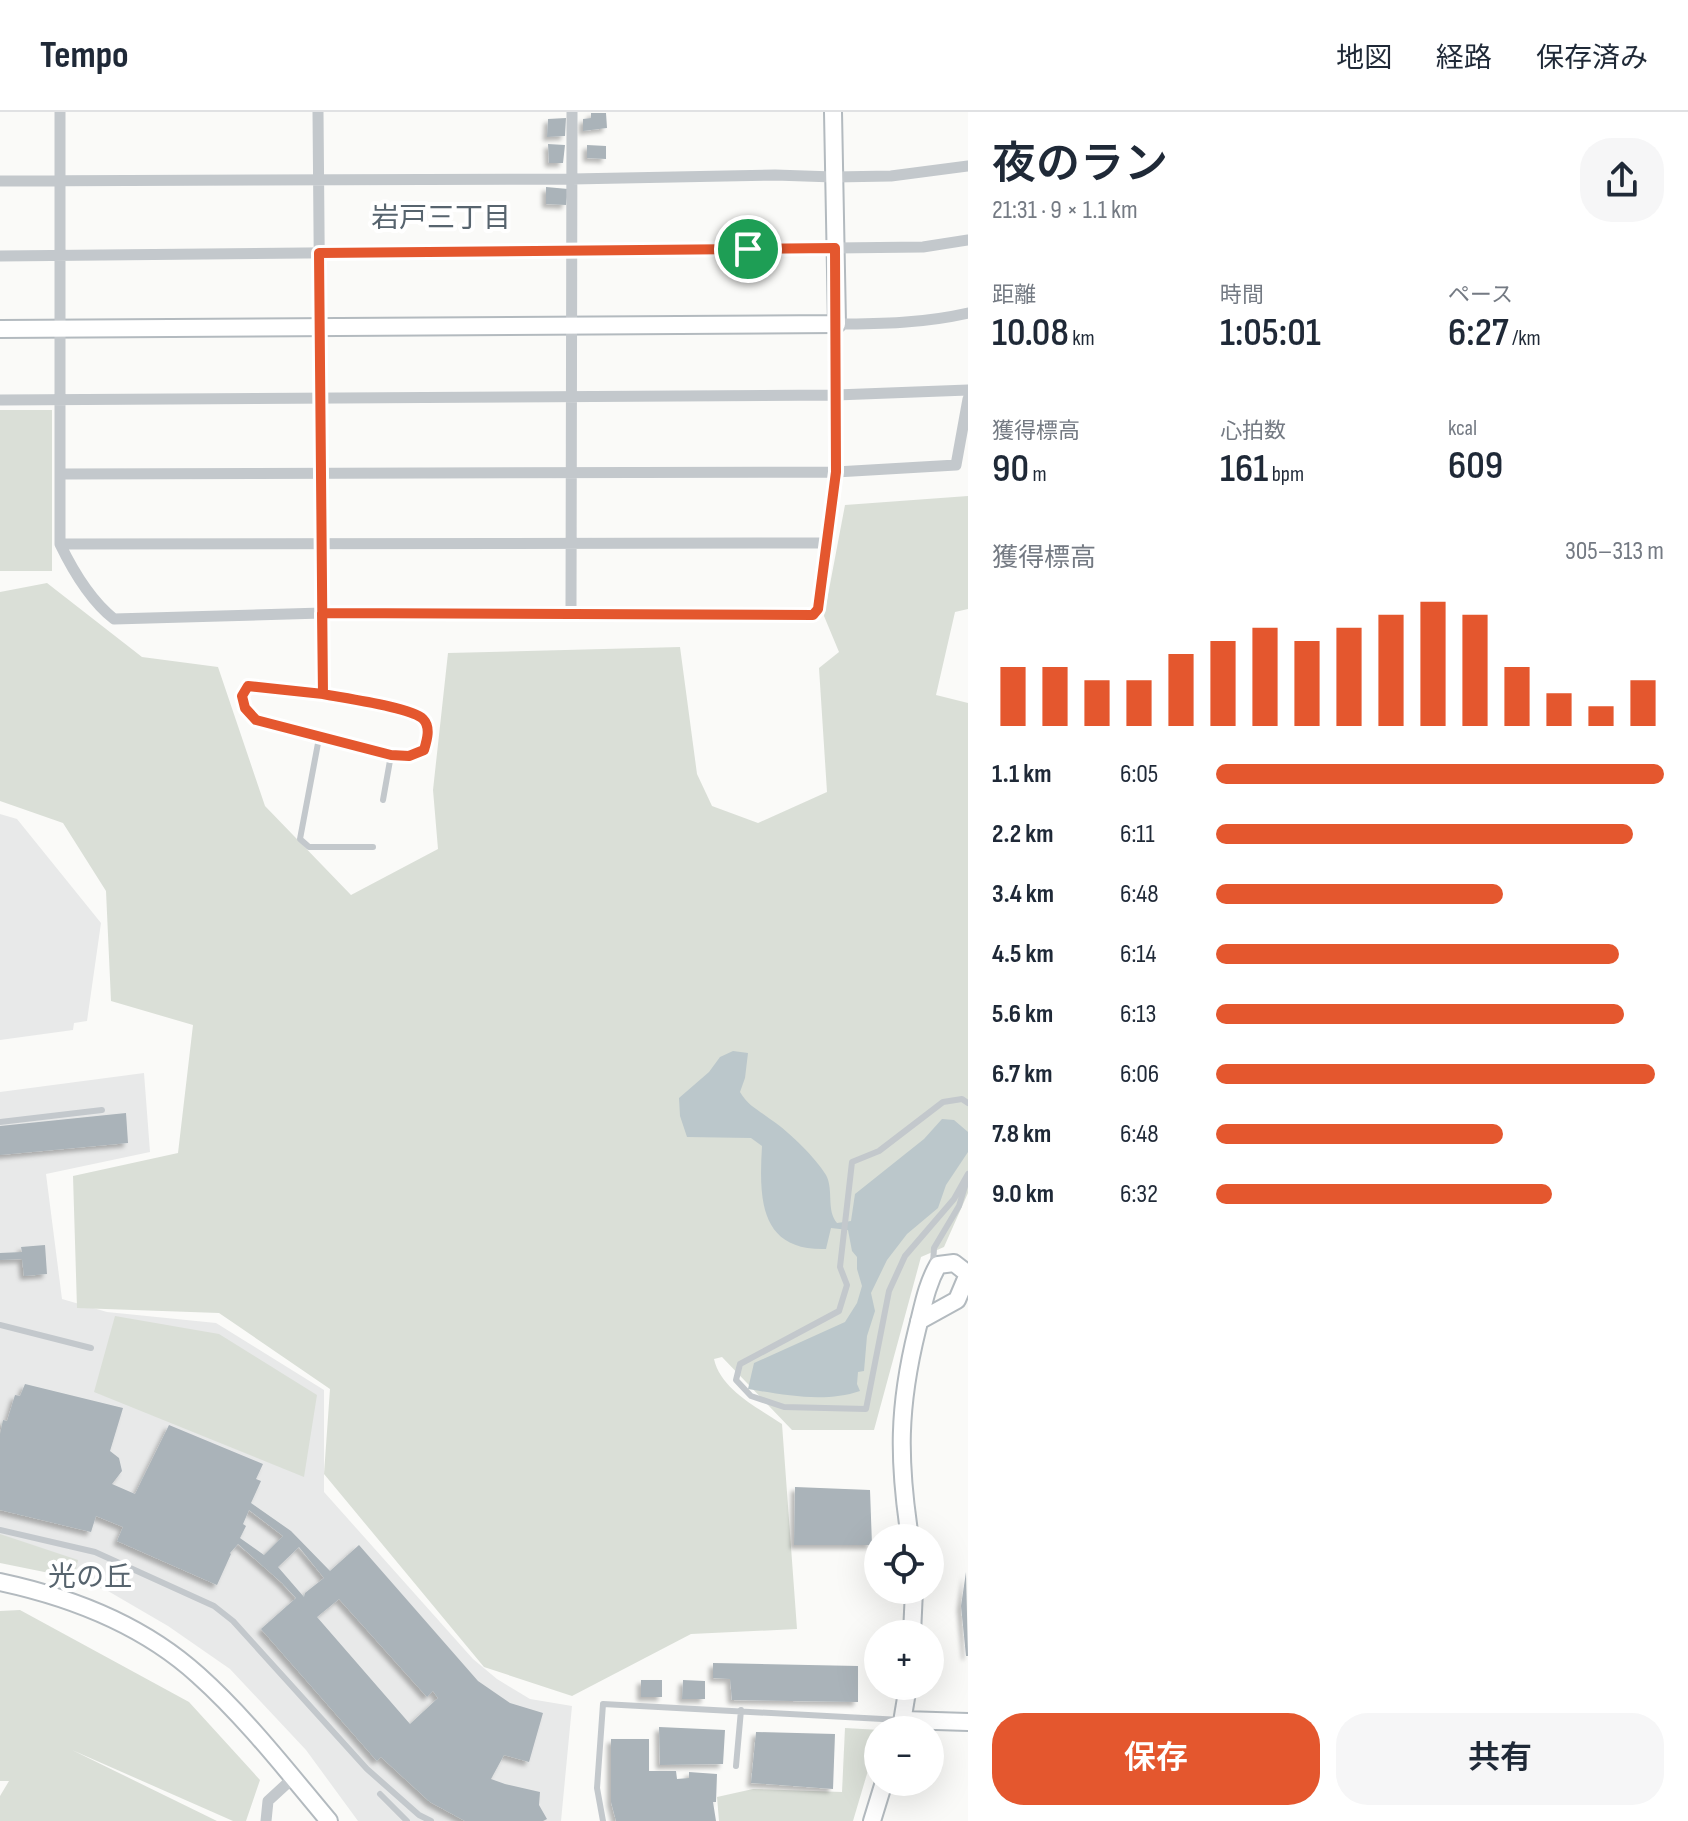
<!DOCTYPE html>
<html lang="ja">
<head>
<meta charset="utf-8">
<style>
	:root { --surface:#fff; --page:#f6f6f7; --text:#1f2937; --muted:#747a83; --line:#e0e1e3; --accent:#e4572e }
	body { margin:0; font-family:"Sofia Sans Condensed","Noto Sans JP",sans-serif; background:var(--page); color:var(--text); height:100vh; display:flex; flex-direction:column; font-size:30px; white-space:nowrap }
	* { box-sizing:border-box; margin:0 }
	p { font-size:26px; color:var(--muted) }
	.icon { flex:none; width:44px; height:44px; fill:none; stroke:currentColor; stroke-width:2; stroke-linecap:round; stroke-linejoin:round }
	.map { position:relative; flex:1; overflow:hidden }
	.side { display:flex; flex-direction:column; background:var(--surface); width:720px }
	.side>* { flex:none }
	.controls { position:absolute; left:864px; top:1412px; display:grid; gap:16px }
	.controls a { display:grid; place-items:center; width:80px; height:80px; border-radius:50%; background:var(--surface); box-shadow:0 8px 32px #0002; font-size:40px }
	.pin { position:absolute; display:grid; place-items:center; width:68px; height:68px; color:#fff; margin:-34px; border:4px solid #fff; border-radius:50%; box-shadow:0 2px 8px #0007 }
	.round { display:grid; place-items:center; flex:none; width:84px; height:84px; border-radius:32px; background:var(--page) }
	.head { display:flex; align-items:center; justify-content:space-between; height:136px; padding:0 24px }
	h1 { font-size:44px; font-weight:600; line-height:60px }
	.figures { display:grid; grid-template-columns:repeat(3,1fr); gap:12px; height:136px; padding:8px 24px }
	.figures div { display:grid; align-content:center }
	.figures b { font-size:40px; font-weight:600 }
	.figures small { font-size:22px; font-weight:400 }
	.figures p { font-size:22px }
	.chart { height:224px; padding:16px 24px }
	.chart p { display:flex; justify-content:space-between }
	.chart svg { width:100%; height:144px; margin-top:8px; stroke:var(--accent); stroke-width:6 }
	.button { display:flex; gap:16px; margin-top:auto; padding:16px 24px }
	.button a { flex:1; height:92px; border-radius:32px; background:var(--accent); color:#fff; font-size:32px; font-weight:600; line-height:92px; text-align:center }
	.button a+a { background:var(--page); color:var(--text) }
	ul { padding:0 24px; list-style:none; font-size:26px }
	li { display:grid; grid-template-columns:128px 96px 1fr; align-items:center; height:60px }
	li i { height:20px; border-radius:10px; background:var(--accent) }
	header { display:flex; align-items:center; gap:48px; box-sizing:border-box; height:112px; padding:0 40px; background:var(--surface); border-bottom:2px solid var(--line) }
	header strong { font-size:38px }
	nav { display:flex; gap:44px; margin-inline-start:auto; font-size:28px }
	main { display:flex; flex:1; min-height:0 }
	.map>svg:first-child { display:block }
	.built { fill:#e8e9e9 }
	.green { fill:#dadfd7 }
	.water { fill:#bbc7cb }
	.building { fill:#aab3b9; fill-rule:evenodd; filter:url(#shadow) }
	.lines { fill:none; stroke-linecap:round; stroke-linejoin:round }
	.secondary-casing { stroke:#b3babf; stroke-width:20 }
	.lane { stroke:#c3c8cc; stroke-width:6 }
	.street { stroke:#c3c8cc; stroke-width:11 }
	.secondary { stroke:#fff; stroke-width:16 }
	.route-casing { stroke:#fff; stroke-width:16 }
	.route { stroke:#e4572e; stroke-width:10 }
	.labels { text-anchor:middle; stroke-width:8; stroke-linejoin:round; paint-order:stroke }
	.neighbourhood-label { font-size:28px; fill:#57646e; stroke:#fff }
</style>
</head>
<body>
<header>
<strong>Tempo</strong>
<nav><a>地図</a><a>経路</a><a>保存済み</a></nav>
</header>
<main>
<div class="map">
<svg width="968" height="1709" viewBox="0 0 968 1709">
	<defs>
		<filter id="shadow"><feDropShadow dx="-4" dy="4" stdDeviation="2" flood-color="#0004"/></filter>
	</defs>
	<rect width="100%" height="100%" fill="#fafaf8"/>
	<path class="built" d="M0,702L17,707L101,811L87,909L74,911L73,918L0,928Z
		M144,961L150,1040L46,1062L62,1187L107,1200L216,1211L324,1278V1380L473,1547L497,1567L530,1587L572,1594L561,1709H358L306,1638L230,1557L168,1514L108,1479L41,1455L0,1446V980Z"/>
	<path class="green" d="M0,298H52V459H0Z
		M968,384V497L955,500L936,583L968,591V1081L944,1135L921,1145L874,1318H792L722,1245L714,1247C721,1278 757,1295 782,1312L797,1517L691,1522L572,1584L484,1555L324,1362L330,1277L219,1201L77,1196L73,1064L178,1041L193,913L111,889L106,779L63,711L0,689V480L47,471L142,545L218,555L265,694L351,783L438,737L433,678L448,541L680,535L697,662L712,694L758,711L827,680L819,556L839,540L824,504L845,393Z
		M115,1204L219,1222L317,1283L304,1365L94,1280Z
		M0,1422L78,1448L74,1466L0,1451Z
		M20,1498L189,1590L260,1668L246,1709H233L72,1638L217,1709H0V1684L9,1669H0V1499Z
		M845,1616L880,1618L853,1709H719L717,1685L753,1677L842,1680Z"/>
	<path class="water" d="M733,939L748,941L745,966L740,980C749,995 759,998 773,1009C789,1020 816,1046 826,1063C834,1078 826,1098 837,1111L851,1109L855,1082L924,1027L942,1007L954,1008L968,1020V1040L946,1073L938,1096L907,1122L887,1148L871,1181L875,1199L867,1224L864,1259L858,1260L857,1272L860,1279C825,1291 784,1283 748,1277L754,1251L845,1210L857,1191L862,1174L857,1157V1145L852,1139L848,1118L831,1116L826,1137C759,1139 759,1086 762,1034L751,1026L687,1025L680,1004L679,986L709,960L720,945Z"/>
	<path class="building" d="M591,1H606L607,16L583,19V7L591,6Z
		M566,6L565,24L547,25L548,7Z
		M548,32L565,33L563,51H549Z
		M587,33L606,34V47L587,46Z
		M546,75L568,77L566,93L546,92Z
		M126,1001L128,1031L0,1043V1014Z
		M45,1133L47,1162L24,1164L22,1147L0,1148V1141L22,1140L21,1135Z
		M25,1272L123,1296L110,1339L119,1346L122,1359L112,1372L135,1382L169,1313L263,1352L256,1367L261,1369L251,1391L291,1419L330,1459L359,1433L478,1569L510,1591L543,1601L529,1650L504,1643L491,1667L505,1672L540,1680L539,1693L547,1707L543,1709H465L430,1690L381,1645L377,1649L261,1517L296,1486L282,1471L238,1432L230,1441L231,1442L217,1473L117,1429L123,1415L96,1404L91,1420L0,1398V1322L3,1308L7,1309L15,1283L20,1284ZM249,1398L283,1424L264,1443L240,1426L246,1414L243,1412ZM299,1435L324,1466L305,1481L304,1485L278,1455ZM339,1487L427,1585L433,1579L438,1586L410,1612L317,1505Z
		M795,1375L870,1378L872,1433H794Z
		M966,1460L968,1544H966L961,1494Z
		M713,1551L858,1554V1590L732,1588L730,1567L713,1566Z
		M641,1568H662V1585H641Z
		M683,1568L705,1569V1587H682Z
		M659,1615L725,1618L723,1652L660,1653Z
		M756,1620L835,1622L833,1677L751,1671Z
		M611,1627H649V1659H676L677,1667L689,1666V1660L717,1662L716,1690H713L716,1709H616L611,1690Z"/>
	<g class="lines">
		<defs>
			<path id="secondary" d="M0,217L837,212L833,0
				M910,1426C898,1348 898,1295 917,1218C923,1195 926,1174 938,1153L954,1151L968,1162L957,1188L919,1209
				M0,1470C70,1485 143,1513 198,1563C246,1606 287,1659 329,1709
				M912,1522L914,1478
				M904,1608L968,1610
				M901,1616L908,1574
				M872,1709L884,1670"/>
		</defs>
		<use href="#secondary" class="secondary-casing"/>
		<path class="lane" d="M319,626L300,727L309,735H373
			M383,688L391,643
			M968,991L962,987L943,990L879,1039L852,1050L840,1155L847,1173L839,1199L740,1252L736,1268L751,1284L784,1295L866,1297L889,1179L905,1144L954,1087L968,1062
			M0,1010L102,998
			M933,1152L934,1136L959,1094L966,1071
			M0,1213L91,1236
			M0,1418L95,1440L214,1494L233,1509L367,1657L419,1703L431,1709
			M736,1654L741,1598
			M380,1682L407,1709
			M603,1709L597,1676L603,1592L901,1608"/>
		<path class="street" d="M60,0V432C73,459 90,488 114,507L322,501L813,503L818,497L836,360L837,212C882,212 924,211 968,201
			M318,0L323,582
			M0,69L572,67L775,63L834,65L891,64L968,54
			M0,144L835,136L923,135L968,128
			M0,288L836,283L968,278
			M60,362L836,360L956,353L968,287
			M60,432L827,431
			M571,501L572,0
			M257,573C285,577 407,590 423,608C431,616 427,628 424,638L409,644L391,643L256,608L245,596L242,584L248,574Z
			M266,1709L268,1689L293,1666"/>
		<use href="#secondary" class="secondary"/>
	</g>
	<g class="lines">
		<defs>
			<path id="route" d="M748,137L319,141L323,582C343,586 411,595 423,607C431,615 427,628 424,638L409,644L391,643L256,608L245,596L242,584L248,574L323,582L322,501L813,503L818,497L836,360L835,136L748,137"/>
		</defs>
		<use href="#route" class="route-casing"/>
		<use href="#route" class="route"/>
	</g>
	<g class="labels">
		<g class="neighbourhood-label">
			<text x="441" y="115">岩戸三丁目</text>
			<text x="90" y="1474">光の丘</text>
		</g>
	</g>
</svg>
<div class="controls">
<a><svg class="icon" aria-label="locate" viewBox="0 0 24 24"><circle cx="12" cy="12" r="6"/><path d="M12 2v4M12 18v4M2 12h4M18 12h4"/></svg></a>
<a>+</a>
<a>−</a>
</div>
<div class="pin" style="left:748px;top:137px;background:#1e9e55"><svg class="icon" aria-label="arrive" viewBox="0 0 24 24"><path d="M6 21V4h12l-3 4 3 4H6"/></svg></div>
</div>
<section class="side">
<div class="head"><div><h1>夜のラン</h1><p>21:31 · 9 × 1.1 km</p></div><a class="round"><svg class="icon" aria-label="share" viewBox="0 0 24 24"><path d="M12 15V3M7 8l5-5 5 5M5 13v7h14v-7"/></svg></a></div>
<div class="figures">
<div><p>距離</p><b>10.08<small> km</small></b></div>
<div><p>時間</p><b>1:05:01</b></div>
<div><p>ペース</p><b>6:27<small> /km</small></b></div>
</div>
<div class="figures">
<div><p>獲得標高</p><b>90<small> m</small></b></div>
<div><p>心拍数</p><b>161<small> bpm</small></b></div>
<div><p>kcal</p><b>609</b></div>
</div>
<div class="chart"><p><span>獲得標高</span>305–313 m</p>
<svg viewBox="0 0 160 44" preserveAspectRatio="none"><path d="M5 44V26M15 44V26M25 44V30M35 44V30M45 44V22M55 44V18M65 44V14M75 44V18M85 44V14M95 44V10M105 44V6M115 44V10M125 44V26M135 44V34M145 44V38M155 44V30"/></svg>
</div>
<ul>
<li><b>1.1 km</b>6:05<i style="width:100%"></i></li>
<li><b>2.2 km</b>6:11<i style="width:93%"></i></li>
<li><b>3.4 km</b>6:48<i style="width:64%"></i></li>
<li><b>4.5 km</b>6:14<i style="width:90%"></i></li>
<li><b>5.6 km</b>6:13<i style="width:91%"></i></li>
<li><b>6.7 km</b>6:06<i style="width:98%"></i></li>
<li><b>7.8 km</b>6:48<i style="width:64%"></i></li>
<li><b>9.0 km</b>6:32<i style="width:75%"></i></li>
</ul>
<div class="button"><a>保存</a><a>共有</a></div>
</section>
</main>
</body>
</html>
